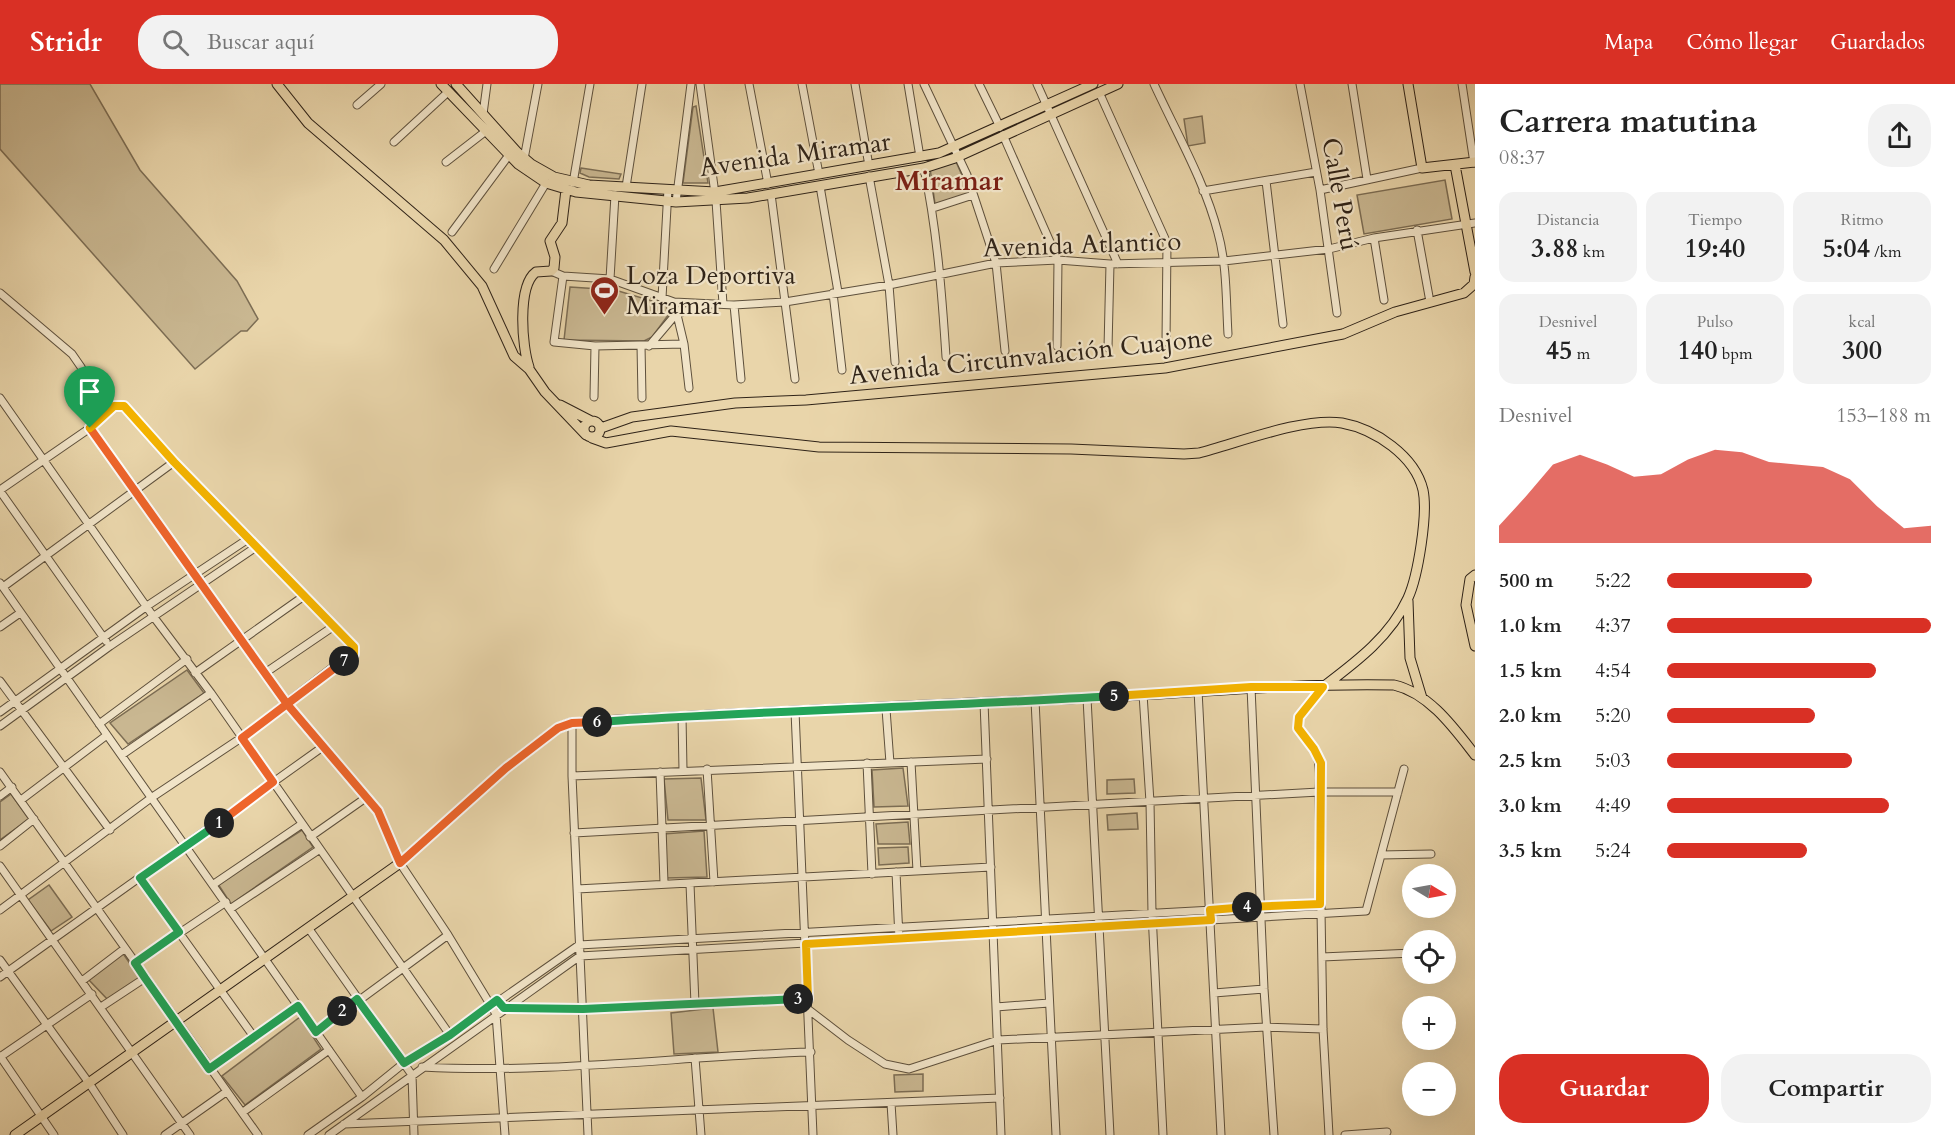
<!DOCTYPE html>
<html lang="es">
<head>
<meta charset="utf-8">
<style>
	:root { --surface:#fff; --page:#f2f2f2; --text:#222; --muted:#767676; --accent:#d93025 }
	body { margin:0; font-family:Cardo,serif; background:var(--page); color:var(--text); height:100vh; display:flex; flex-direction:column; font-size:22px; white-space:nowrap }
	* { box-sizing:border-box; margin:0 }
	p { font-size:20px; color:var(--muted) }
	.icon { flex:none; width:33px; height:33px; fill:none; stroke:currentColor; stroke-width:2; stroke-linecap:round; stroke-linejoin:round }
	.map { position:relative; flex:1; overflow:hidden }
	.drawer { display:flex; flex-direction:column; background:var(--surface); width:480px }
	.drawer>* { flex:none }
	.needle { width:39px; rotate:100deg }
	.fabs { position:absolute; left:1402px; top:780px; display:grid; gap:12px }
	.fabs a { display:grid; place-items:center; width:54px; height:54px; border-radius:50%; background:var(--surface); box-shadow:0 6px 24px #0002; font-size:30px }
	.pin { position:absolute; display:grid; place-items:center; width:51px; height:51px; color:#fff; margin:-62px -26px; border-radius:50% 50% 50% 0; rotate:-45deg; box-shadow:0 0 6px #0007 }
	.pin .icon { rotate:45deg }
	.km { position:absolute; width:30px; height:30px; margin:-15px; border-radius:50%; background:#222; color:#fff; font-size:16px; line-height:30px; text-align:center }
	.round { display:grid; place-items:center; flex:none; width:63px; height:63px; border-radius:24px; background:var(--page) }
	.summary { display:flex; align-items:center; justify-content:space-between; height:102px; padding:0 24px }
	h1 { font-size:33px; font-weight:800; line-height:45px }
	.stats { display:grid; grid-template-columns:repeat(3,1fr); gap:9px; height:102px; padding:6px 24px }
	.stats div { display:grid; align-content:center; border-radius:15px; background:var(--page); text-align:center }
	.stats b { font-size:26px; font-weight:800 }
	.stats small { font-size:16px; font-weight:400 }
	.stats p { font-size:16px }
	.chart { height:168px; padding:12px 24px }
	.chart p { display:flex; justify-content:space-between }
	.chart svg { width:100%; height:108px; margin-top:6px; fill:var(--accent); opacity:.7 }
	.action { display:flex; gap:12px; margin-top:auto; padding:12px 24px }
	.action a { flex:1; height:69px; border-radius:24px; background:var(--accent); color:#fff; font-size:24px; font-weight:800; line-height:69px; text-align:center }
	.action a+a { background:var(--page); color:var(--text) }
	ul { padding:0 24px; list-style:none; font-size:20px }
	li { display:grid; grid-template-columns:96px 72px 1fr; align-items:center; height:45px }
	li i { height:15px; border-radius:8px; background:var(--accent) }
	header { display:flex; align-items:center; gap:36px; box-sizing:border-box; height:84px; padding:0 30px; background:var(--accent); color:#fff }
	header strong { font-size:28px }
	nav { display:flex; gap:33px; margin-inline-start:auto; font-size:21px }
	.search { width:420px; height:54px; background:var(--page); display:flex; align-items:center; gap:15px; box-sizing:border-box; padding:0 21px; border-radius:24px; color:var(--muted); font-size:22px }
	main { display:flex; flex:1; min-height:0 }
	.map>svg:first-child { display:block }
	.green { fill:#c9b791; stroke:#7c6d54; stroke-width:1.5 }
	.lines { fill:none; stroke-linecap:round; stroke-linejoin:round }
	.minor-casing { stroke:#5e503c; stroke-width:9 }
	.major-casing { stroke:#2f2318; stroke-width:11 }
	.minor { stroke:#f1e4c8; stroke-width:7 }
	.major { stroke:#e9d5aa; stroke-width:9 }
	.split-1-casing { stroke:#fff; stroke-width:12 }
	.split-2-casing { stroke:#fff; stroke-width:12 }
	.split-3-casing { stroke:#fff; stroke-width:12 }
	.split-4-casing { stroke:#fff; stroke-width:12 }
	.split-5-casing { stroke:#fff; stroke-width:12 }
	.split-6-casing { stroke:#fff; stroke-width:12 }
	.split-7-casing { stroke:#fff; stroke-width:12 }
	.split-8-casing { stroke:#fff; stroke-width:12 }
	.split-1 { stroke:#f0652b; stroke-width:8 }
	.split-2 { stroke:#22a559; stroke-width:8 }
	.split-3 { stroke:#22a559; stroke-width:8 }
	.split-4 { stroke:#f5b400; stroke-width:8 }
	.split-5 { stroke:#f5b400; stroke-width:8 }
	.split-6 { stroke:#22a559; stroke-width:8 }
	.split-7 { stroke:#f0652b; stroke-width:8 }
	.split-8 { stroke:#f5b400; stroke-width:8 }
	.labels { text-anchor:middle; stroke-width:4.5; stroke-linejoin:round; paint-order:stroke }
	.street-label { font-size:26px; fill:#2f2318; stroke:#f1e4c8 }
	.poi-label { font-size:26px; fill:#2f2318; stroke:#f1e4c8; text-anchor:start }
	.neighbourhood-label { font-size:27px; font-weight:bold; fill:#7a1f14; stroke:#f1e4c8 }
</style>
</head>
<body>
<header>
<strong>Stridr</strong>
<div class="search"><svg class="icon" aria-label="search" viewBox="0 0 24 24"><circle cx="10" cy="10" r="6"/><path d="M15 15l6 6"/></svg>Buscar aquí</div>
<nav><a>Mapa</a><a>Cómo llegar</a><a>Guardados</a></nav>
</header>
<main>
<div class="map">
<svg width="1475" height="1051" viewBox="0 0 1475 1051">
	<rect width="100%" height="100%" fill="#e9d5aa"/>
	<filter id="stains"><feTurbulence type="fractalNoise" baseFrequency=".00333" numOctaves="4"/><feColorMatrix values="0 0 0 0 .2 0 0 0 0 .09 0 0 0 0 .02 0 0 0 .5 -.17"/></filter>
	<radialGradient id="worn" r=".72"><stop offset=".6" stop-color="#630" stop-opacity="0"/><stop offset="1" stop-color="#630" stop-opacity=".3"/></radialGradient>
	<path class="green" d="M0,0H90L140,86L237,197L258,235L247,247H241L195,285L0,65Z
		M696,22L708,99H683L693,23Z
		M1202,32L1205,59L1188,62L1184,35Z
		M952,69L970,109L935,120L929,77Z
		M581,84L621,90L619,95L589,93L580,89Z
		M1445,96L1452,135L1364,150L1357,111Z
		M570,203L615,206L666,221L669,230L652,253L644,257L564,256Z
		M187,586L204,609L128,660L110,639Z
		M903,684L908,722L874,723L872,686Z
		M701,694L706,736H668L664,695Z
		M1134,695L1135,709L1107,710V696Z
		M11,710L29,735L0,756V718Z
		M1137,729L1138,745L1108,746L1107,731Z
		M908,738L910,760H878L876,740Z
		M302,746L313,763L231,820L218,800Z
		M704,747L707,793L666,794L663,750Z
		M908,763L909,779L879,781L878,764Z
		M49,801L72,833L51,847L28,816Z
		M122,868L140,894L109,917L89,896Z
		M713,924L718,968L674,970L671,929Z
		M300,933L321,965L245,1021L222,992Z
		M923,990V1007L895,1008L894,991Z"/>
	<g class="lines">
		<defs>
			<path id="minor" d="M700,0L716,117L723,220
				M749,0L768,100
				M802,0L819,90
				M855,0L869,82
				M908,0L920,73
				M924,0L967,91L996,179L1005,267
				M979,0L1000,43
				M1037,0L1118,180
				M1154,0C1176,48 1205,98 1218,149C1227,181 1226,217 1228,250
				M1300,0L1320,106L1337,229
				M1352,0L1367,95
				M1462,0L1474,79
				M1099,8L1167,159L1166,258
				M357,21L381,0
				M483,30L487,0
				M1003,51L1058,176L1057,262
				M394,58L448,8
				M524,75L538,0
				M446,78L486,47
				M924,84C937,146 942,210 946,273
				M869,92L889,201L895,278
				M1266,97L1283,240
				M573,99L590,0
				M820,102L838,208
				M626,103L642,0
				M1320,106L1422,84
				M1203,107L1316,88
				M771,110L795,295
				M676,118L691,0
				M933,124L973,111
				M1417,146L1430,218
				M452,148L509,71
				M1374,154L1384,216
				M494,185L546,99
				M551,187L563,192L610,195L674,218L734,221L785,218L889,201L996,179L1058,176L1110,180L1224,177L1329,165L1374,154L1475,139
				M563,192L554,258L595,262L684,260
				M610,195L615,111
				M0,209L72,270L81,283L95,311L90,344L287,620L378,727L400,779L448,851L496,930L505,1051
				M833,209L842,286
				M662,214L668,105
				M674,218L684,260L689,304
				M734,221L741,295
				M641,261L642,314
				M649,262L677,229L708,222
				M1108,264L1110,180
				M594,313L595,262
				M0,314L153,532L211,609L450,951
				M0,406L90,344L114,322H124L174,378L355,566L241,654L151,714L0,826
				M0,407L106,557
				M0,499L362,1013
				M3,503L174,378
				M0,543L20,529
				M195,589L304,512
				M265,589L334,542
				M0,597L110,746
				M1251,603L1264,905L1274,1051
				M1323,603L1299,633L1298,644C1319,671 1321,673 1319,708L1323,945L1329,1051
				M1198,606L1221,1051
				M1143,610L1150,718L1152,829L1163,1051
				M1087,614L1110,1051
				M1035,616L1056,1051
				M984,618L1001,1051
				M886,625L890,679
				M795,627L813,1051
				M0,628L147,522L248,455
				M682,632L683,686
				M572,639V692L588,1051
				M99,640L187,575
				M0,642L110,562L256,463
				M123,670L211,609
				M911,678L917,787
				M867,679L872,790
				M707,685L714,798
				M0,688L258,1051
				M660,688L664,799
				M572,692L987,675
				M0,712L12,703
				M21,716L107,651
				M574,749L1319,708H1398
				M310,753L367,713
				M0,762L34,735
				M1381,771L1431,770
				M0,782L190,1051
				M896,788L899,855
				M140,794L254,953
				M214,800L302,740
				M690,800L695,920
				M577,805L991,783
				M230,825L320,765
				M309,845L412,991L414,1051
				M1322,873L1413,869
				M0,876L89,999L123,1051
				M135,879L226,818
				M0,893L324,662
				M82,897L124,865
				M1214,909L1264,905
				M497,916L504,924L583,925L809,915
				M101,923L145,894
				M996,923L1049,919
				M809,926L848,956L885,980L909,985L998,956L1266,943L1323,945
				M316,948L448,851
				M0,972L54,1051
				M0,973L92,910
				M695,974L701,1051
				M422,983C552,990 682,972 811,968
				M209,985L298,922
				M891,1019L893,1051
				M243,1028L329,966
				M344,1040L1000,1014
				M165,1051L226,1008
				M308,1051L362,1013L404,979L450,951L579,861L1320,820
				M329,1051L580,872L1366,827L1404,685
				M1345,1051L1387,1048"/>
			<path id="major" d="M277,0L308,39L444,156L482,202L514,272L529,285L545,308L586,351
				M441,0L518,80L546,99L576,108L676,118L748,114L924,84L955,74L1118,0
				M456,0L517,68L531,80L554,93L589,101L715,108L939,69L1093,0
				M1408,0L1422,84L1475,78
				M1455,81L1475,188
				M529,283C522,263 517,202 536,188L551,187L554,184L555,173L550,157L562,139L566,106
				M560,321L591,337
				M584 345a8 8 0 1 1 16 0a8 8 0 1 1-16 0Z
				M601,344L632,333L735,319L806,316L1165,284L1343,250L1395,228L1464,209L1474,200L1475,193
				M592,354L606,359L671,347L819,363L1071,365L1184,370L1199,369C1238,359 1303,333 1342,339C1375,345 1415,372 1423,406C1428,430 1418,492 1408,514C1390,553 1356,578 1323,603
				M1475,491L1470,495L1466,521L1475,562
				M1408,517L1410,574L1422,614
				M15,1051L400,779L506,684L558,644L572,639C743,628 915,622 1087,614C1189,609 1291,599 1394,601C1429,609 1454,644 1475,671"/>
		</defs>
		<use href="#minor" class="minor-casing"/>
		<use href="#major" class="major-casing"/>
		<use href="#minor" class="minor"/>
		<use href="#major" class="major"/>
	</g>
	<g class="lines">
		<defs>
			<path id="split-1" d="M90,344L287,620L242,654L273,698L219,739"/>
			<path id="split-2" d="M219,739L140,794L179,848L135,879L145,894L209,985L298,922L316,948L342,927"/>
			<path id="split-3" d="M342,927L357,915L404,979L450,951L497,916L504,924L583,925L798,915"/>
			<path id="split-4" d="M798,915H808L806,860L1211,836L1210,826L1247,823"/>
			<path id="split-5" d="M1114,612L1251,603H1323L1299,633L1298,644L1314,665L1321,679L1320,820L1247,823"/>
			<path id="split-6" d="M597,638C769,626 941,623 1114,612"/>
			<path id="split-7" d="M344,577L287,620L378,727L400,779L506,684L558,644L572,639L597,638"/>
			<path id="split-8" d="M90,344L114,322H124L174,378L354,563V570L344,577"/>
		</defs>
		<use href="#split-1" class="split-1-casing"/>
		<use href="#split-2" class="split-2-casing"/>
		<use href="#split-3" class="split-3-casing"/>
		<use href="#split-4" class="split-4-casing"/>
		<use href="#split-5" class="split-5-casing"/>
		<use href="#split-6" class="split-6-casing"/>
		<use href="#split-7" class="split-7-casing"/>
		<use href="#split-8" class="split-8-casing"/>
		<use href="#split-1" class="split-1"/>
		<use href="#split-2" class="split-2"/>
		<use href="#split-3" class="split-3"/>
		<use href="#split-4" class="split-4"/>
		<use href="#split-5" class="split-5"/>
		<use href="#split-6" class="split-6"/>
		<use href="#split-7" class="split-7"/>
		<use href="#split-8" class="split-8"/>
	</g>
	<defs>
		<symbol id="stadium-pin" viewBox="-11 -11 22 30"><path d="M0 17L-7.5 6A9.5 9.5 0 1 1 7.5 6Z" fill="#8f2418" stroke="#f1e4c8"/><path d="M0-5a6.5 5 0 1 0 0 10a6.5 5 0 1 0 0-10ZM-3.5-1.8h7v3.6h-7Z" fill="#fff"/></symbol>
	</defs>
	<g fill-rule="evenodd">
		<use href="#stadium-pin" x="588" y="190" width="33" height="45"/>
	</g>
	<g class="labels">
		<g class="street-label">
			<text transform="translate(795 70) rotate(-8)" y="9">Avenida Miramar</text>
			<text transform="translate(1341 110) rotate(80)" y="9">Calle Perú</text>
			<text transform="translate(1082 160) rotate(-2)" y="9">Avenida Atlantico</text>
			<text transform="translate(1031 272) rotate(-6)" y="9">Avenida Circunvalación Cuajone</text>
		</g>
		<g class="poi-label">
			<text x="626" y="200">Loza Deportiva<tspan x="626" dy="30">Miramar</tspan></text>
		</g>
		<g class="neighbourhood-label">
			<text x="949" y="106">Miramar</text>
		</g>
	</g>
	<rect width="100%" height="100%" filter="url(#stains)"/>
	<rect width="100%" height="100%" fill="url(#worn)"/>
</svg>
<div class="fabs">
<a><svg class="needle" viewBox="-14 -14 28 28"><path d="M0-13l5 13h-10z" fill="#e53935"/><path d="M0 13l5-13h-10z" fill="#767676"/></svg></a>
<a><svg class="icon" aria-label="locate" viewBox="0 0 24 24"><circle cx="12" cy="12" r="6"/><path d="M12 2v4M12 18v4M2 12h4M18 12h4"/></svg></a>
<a>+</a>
<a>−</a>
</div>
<div class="pin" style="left:90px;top:344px;background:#1e9e55"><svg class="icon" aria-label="arrive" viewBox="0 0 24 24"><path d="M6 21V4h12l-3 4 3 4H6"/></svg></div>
<b class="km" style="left:219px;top:739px">1</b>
<b class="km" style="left:342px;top:927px">2</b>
<b class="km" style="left:798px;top:915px">3</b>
<b class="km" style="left:1247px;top:823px">4</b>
<b class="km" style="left:1114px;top:612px">5</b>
<b class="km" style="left:597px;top:638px">6</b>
<b class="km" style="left:344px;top:577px">7</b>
</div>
<section class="drawer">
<div class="summary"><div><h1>Carrera matutina</h1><p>08:37</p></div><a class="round"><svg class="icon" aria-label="share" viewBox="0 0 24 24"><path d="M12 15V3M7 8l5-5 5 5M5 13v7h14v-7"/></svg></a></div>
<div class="stats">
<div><p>Distancia</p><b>3.88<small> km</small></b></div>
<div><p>Tiempo</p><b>19:40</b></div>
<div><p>Ritmo</p><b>5:04<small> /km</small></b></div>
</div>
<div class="stats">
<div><p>Desnivel</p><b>45<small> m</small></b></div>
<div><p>Pulso</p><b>140<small> bpm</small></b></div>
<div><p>kcal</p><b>300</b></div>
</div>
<div class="chart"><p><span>Desnivel</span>153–188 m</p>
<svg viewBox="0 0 160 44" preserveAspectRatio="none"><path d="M0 44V37L10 25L20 12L30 8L40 12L50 17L60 16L70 10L80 6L90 7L100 11L110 12L120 13L130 18L140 29L150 38L160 37V44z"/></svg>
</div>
<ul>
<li><b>500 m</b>5:22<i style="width:55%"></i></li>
<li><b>1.0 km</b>4:37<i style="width:100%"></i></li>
<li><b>1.5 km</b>4:54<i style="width:79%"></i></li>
<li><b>2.0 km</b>5:20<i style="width:56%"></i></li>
<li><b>2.5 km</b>5:03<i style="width:70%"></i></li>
<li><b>3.0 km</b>4:49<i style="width:84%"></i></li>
<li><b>3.5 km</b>5:24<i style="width:53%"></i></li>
</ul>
<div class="action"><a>Guardar</a><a>Compartir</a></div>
</section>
</main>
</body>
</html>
